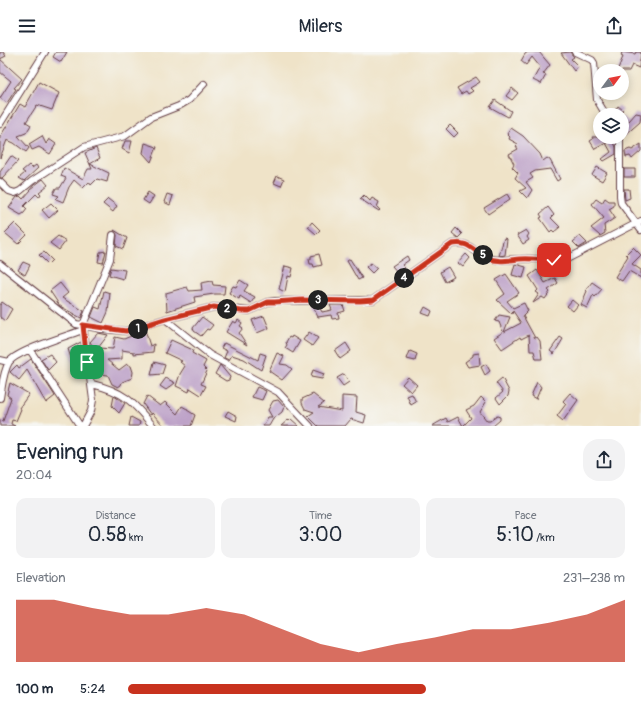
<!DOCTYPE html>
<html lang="en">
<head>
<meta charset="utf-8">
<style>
	:root { --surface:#fff; --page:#f2f2f3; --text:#1f2937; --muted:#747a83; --accent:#c8321e }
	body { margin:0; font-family:Pangolin,sans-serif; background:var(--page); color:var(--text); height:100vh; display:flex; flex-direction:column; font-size:15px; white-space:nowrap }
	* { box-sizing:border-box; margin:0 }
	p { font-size:13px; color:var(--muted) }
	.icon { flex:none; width:22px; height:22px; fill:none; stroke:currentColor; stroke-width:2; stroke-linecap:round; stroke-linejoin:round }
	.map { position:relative; height:374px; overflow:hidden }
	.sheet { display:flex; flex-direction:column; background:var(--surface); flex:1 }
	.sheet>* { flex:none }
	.needle { width:26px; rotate:58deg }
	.fabs { position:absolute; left:593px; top:12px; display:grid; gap:8px }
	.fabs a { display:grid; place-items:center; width:36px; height:36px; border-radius:50%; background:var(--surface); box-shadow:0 2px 10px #0003; font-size:20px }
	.pin { position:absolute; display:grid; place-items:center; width:34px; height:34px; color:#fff; margin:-17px; border-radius:8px; box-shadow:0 2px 6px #0006 }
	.km { position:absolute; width:20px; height:20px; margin:-10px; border-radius:50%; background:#222; color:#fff; font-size:11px; line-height:20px; text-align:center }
	.round { display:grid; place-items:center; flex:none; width:42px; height:42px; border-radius:16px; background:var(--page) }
	.headline { display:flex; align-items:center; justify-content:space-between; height:68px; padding:0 16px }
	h1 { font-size:22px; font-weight:600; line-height:30px }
	.metrics { display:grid; grid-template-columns:repeat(3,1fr); gap:6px; height:68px; padding:4px 16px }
	.metrics div { display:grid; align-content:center; border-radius:10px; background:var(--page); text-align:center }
	.metrics b { font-size:20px; font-weight:600 }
	.metrics small { font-size:11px; font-weight:400 }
	.metrics p { font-size:11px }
	.chart { height:112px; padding:8px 16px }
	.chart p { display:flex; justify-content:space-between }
	.chart svg { width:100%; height:72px; margin-top:4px; fill:var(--accent); opacity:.7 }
	ul { padding:0 16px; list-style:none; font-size:13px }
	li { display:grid; grid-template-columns:64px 48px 1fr; align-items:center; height:30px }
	li i { height:10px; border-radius:5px; background:var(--accent) }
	header { display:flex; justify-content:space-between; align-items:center; height:52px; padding:0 16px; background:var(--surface); font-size:18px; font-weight:600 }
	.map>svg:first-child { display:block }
	.building { fill:#bda2c8 }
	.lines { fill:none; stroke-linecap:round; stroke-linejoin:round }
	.minor-casing { stroke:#633c43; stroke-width:8 }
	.minor { stroke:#fff; stroke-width:6 }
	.route-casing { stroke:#fff; stroke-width:8 }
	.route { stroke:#c8321e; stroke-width:5 }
</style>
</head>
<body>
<header><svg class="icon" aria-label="menu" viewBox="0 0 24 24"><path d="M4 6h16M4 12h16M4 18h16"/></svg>Milers<svg class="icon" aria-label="share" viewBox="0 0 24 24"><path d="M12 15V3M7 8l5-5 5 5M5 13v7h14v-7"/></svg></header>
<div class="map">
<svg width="641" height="374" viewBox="0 0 641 374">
	<rect width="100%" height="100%" fill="#f6f6f2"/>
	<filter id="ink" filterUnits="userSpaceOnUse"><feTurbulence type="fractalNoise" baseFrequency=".025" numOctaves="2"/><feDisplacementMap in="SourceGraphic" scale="8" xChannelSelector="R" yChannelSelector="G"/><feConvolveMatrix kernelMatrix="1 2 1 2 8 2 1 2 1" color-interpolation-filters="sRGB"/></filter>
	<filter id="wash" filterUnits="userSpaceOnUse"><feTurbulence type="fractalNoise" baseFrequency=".012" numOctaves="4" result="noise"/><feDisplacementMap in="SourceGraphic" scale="16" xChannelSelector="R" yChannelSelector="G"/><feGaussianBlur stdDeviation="0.9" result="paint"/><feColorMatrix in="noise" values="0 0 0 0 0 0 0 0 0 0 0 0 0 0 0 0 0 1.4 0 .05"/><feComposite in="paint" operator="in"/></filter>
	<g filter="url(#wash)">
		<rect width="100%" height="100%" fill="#efe3c8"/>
		<g id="blocks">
			<path class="building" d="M0,0H3L6,4L0,7L22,27L14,36L16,37L7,51L0,46L11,29L0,20Z
				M56,0H67L61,10L53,5Z
				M528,0H539L550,13L543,22L546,23L541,32L533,28L540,15L532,5L526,13L521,9L525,2Z
				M570,0L574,5L571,7L578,14L574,19L561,1Z
				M622,0L635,2L636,0H641L639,16L632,13L629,19H617L623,5L621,4Z
				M476,25L480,30L470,36L473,39L468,42L466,39L461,42L457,36Z
				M39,30L59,41L52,58L37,53L26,70L31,73L26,81L18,84L29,96L26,100L14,91L7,88L0,106V85L20,52L25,55Z
				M512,36L518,41L512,48L506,44Z
				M495,48L511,59L508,65L490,55Z
				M618,54L623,58L618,63H611Z
				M636,61L641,62L640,70L624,84L622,81V64L629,69Z
				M450,73L458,81L454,85L446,77Z
				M511,76L523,84L540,102L543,109L547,106L550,108L560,127L557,129L550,117L535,119L530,122L533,126L526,130L532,138L527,146L520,139L526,136L515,126L518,121L512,115L514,112L509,102L518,97L516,94L518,92L509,87L510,85L507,82Z
				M42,84L46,92L49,87L56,92L50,102L39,95L32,98L29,92Z
				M592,85H611L616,95V102L604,109L602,107L611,100L606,91L595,97L590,89L593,87Z
				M125,89H132L129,101L122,97Z
				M145,91L157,95L151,110L143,101Z
				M641,92V99L632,107L630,104L626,105L625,99L630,97L632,98Z
				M96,96L100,106L90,112L109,121L107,130L97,127L91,133L89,130L83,136L74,128L69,135L63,150L56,147L59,144L53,142L56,136H60L66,126L61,124L64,116L83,127L88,117H92L85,101Z
				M11,104L18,109L2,126H0V120Z
				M29,113L32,116L36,113L38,116L24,129L19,126L25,121L22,119Z
				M597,115L607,121L602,129L592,123Z
				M624,117H635V125H624Z
				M277,124L284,127L281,134L274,131Z
				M43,127L48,133L39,140L41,142L39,145L36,142L24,154L27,157L24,161L21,163L9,156L17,145L20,144L23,147L31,138L30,137Z
				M624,137H629L630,146L625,148Z
				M148,140L154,144L149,152L143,148Z
				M167,142L173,144L170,153L164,150Z
				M507,142L510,147L488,162L484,156Z
				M364,143L370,149L372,146L379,150L377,155L380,158L379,159L360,147Z
				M605,146L609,149H614V154L609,157L615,166L604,173L605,181L600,184L591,176L604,166L592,152L596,147L602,151Z
				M108,147L117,154L113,160L103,152Z
				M51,151L58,158L49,166L42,158Z
				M548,155L554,163L551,166L560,175L554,180L552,178L550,180L540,166L542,165L540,162Z
				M312,170L320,178L316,182L308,175Z
				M15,171L27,183L18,192L5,181Z
				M456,176L462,182L458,186L452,181Z
				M114,178L127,186L123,197L116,194L117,183Z
				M526,178L529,182L527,185L529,188L523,192L517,183Z
				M58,184L66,189L59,198L50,191Z
				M580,184L587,191L579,196L573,190Z
				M504,186L507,187L505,203L499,204Z
				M633,195L641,203L632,212L641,218V226L629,219L622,229L615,225L628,204L626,202Z
				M106,199L103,211L98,210L100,200Z
				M44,200L52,208L48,212L39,203Z
				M319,202L322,213L314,215L313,212H310L309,207H311V204Z
				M466,202L470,206L463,215L458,211Z
				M407,204L409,208L402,213L405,216L398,221L392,214Z
				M350,207L362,226L358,228L347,209Z
				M23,210L30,213L25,223L18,218Z
				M371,211L377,216L372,221L366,215Z
				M515,212L526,215L523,226L512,223Z
				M285,214L293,216L291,225L288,224L285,240L279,237Z
				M448,215L454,225L445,230L440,220Z
				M111,216L125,218L123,227L109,223Z
				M537,218L545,231L555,226L558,231L548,238L550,240L545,247L542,245L533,251L539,242L536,240L538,238L529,224Z
				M506,222L519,241L507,249L513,256L524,251L528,259L523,264L535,286L537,285L540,289L542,307H536L534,299H530L529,283L521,287L520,285L502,297L494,286L503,280L499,270L495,269L499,263L510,265L504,280L521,271L513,259L512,262L497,248L505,242L496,228Z
				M240,228L248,233L244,239L255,245L251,251L240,244L239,247L229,241L233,234L236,235Z
				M212,229L213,233L225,234L224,242H214L194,245L195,250L167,259L166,241L187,235L189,239L202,238L201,231Z
				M592,230L602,237L595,245L593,243L587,256L581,253L587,239L586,238Z
				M60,231L68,241L62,246L84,259L81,266L60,254L50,239Z
				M104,239L110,241L108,260L103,271L91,265L95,255L100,257Z
				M572,248L578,253L573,259L567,254Z
				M2,250L12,257L5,269L0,265V253Z
				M312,253H318L322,260L332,258L330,253H343L345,259L338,261L339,266L332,267L331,263L318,265Z
				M425,255L432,259L430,264L422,261Z
				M264,264L269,276L257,281L252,268Z
				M202,265L213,273L209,278L207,277L201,284L194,279L193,276Z
				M238,268L242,271L240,274L243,276L239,281L247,293L226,280L233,269L236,271Z
				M145,278L150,294L154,292L153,300L134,302V300L122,298V307L107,308L119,318L127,312L131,314L133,320L132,326L122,330L121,333L118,335L112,332L108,323L100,322L93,316L92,304L99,303L90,290L98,281L108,283L98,296L113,297L115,285L124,287Z
				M309,280L318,286L312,294L303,288Z
				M292,284L300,289L293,301L285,296L287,293L286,290L289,285L291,286Z
				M560,285L563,287L554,302L550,299Z
				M171,288L193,298L192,301L206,309L203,315L207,319L201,332L206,334L201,343L190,336L189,340L176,334L180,322L185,314L180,310L182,309L165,301Z
				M81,290L84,311L74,315L68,297Z
				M224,291L258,308L260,301L266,303L261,318L244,307L232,303L229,308L224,306L227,299L221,296Z
				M346,291L351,299L340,307L335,299Z
				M410,299L417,302L415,309L407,307Z
				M277,301L284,304L280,312L287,313L292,317L282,328L269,319Z
				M479,301L480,313L468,315L465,310L473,304V302Z
				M50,302L56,310L48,318L41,307Z
				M31,307L55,344L46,351L27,318L19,328L10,320L17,313L19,316Z
				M154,310L165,313L162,322L151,323Z
				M486,312L490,319L485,323L481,315Z
				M220,313L230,325L229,328L226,329L215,322Z
				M313,318L324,322L322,327L311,325Z
				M344,322L349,330L343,334L337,326Z
				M408,325L417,333L411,340L402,332Z
				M166,326L175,331L166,338L160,334Z
				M502,326L509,339L508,344L500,352L496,346L503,340L496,331Z
				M537,330L541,335L536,347L531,344Z
				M10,331L29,342L19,356L21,357L16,369L12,368L11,372L15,374H0V368L3,369L11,346L7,343Z
				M257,335L266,339L262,348L252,345Z
				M570,341L578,348L563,369L557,364L566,352L563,349Z
				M313,342L324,351L318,355L342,359V344L357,345L356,360L366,363L364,371L351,367L345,374H318L308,364L314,360L305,357L302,351V347Z
				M412,342L416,350L411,353L407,344Z
				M114,344L125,351L119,361L112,354Z
				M147,344L160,354L165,350L177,362L182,354L187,357V358L195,363L191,374H164L152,361L151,363L143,352Z
				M481,345L486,350L480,360L487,369H490L497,364L500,365V368L493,374H432L446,366L448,370L458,365L463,374L471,366L466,358L474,354Z
				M278,348L284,355L282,360L273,367L269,374H263L268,365H272L268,358L273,349Z
				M228,359L237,364L236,369L225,364Z
				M131,365L140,370L139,374H129Z
				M291,367L299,374H281L288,368L289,369Z"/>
		</g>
	</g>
	<g filter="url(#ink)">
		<use href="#blocks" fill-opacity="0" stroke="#633c43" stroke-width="1"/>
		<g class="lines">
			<defs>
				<path id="minor" d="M575,0L592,8L594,11L597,48L606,63
					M0,72L45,0
					M620,85V144L621,151L641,178
					M0,130L9,139L15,141L20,139L32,129L84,95L125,84L151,65L179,54L189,48L204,32
					M0,212L76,272L102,277L126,279L165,267L210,303L278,340L310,374
					M165,267L214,255L249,259L268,250L275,249L373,248L452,192C472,189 472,201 488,206C500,210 509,207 521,207C537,206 552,209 567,207L641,169
					M30,298L80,374
					M0,308L9,310
					M92,332C125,340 132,349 153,374
					M0,346C2,335 3,320 9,310C18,298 67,284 83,278
					M83,374L91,359L93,348L83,273L110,207L113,183"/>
			</defs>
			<use href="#minor" class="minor-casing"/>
			<use href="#minor" class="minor"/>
		</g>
	</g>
	<g class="lines" filter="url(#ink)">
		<defs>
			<path id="route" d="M87,310L83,273L126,279L165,267L214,255L241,259H249L268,250H275L302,248L360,249L373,248L452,192C469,189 472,198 485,205C496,211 508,208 519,207C530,206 543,208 554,208"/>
		</defs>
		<use href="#route" class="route-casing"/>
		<use href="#route" class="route"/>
	</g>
</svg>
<div class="fabs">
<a><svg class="needle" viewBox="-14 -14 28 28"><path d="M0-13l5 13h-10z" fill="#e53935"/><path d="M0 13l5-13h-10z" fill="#747a83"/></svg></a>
<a><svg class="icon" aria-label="layers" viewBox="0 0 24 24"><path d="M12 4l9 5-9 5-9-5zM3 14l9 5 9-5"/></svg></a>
</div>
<div class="pin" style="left:87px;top:310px;background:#1e9e55"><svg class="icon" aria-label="arrive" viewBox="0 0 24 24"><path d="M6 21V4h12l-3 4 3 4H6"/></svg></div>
<div class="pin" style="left:554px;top:208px;background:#d93025"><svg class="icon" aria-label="check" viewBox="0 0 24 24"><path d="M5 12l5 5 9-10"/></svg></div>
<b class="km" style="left:138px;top:277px">1</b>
<b class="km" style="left:227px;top:257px">2</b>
<b class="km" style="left:318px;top:248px">3</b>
<b class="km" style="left:404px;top:226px">4</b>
<b class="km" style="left:483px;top:203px">5</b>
</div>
<section class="sheet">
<div class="headline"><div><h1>Evening run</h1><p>20:04</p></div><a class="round"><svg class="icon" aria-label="share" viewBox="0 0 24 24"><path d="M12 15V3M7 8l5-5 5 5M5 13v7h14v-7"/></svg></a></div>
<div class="metrics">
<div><p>Distance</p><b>0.58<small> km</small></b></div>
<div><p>Time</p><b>3:00</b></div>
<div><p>Pace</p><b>5:10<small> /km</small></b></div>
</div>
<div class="chart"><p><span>Elevation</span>231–238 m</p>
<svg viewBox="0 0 160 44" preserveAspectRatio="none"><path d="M0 44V6L10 6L20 11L30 15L40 15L50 11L60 15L70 24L80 33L90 38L100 33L110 29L120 24L130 24L140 20L150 15L160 6V44z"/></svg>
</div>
<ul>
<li><b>100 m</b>5:24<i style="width:60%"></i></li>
</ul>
</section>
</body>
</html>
